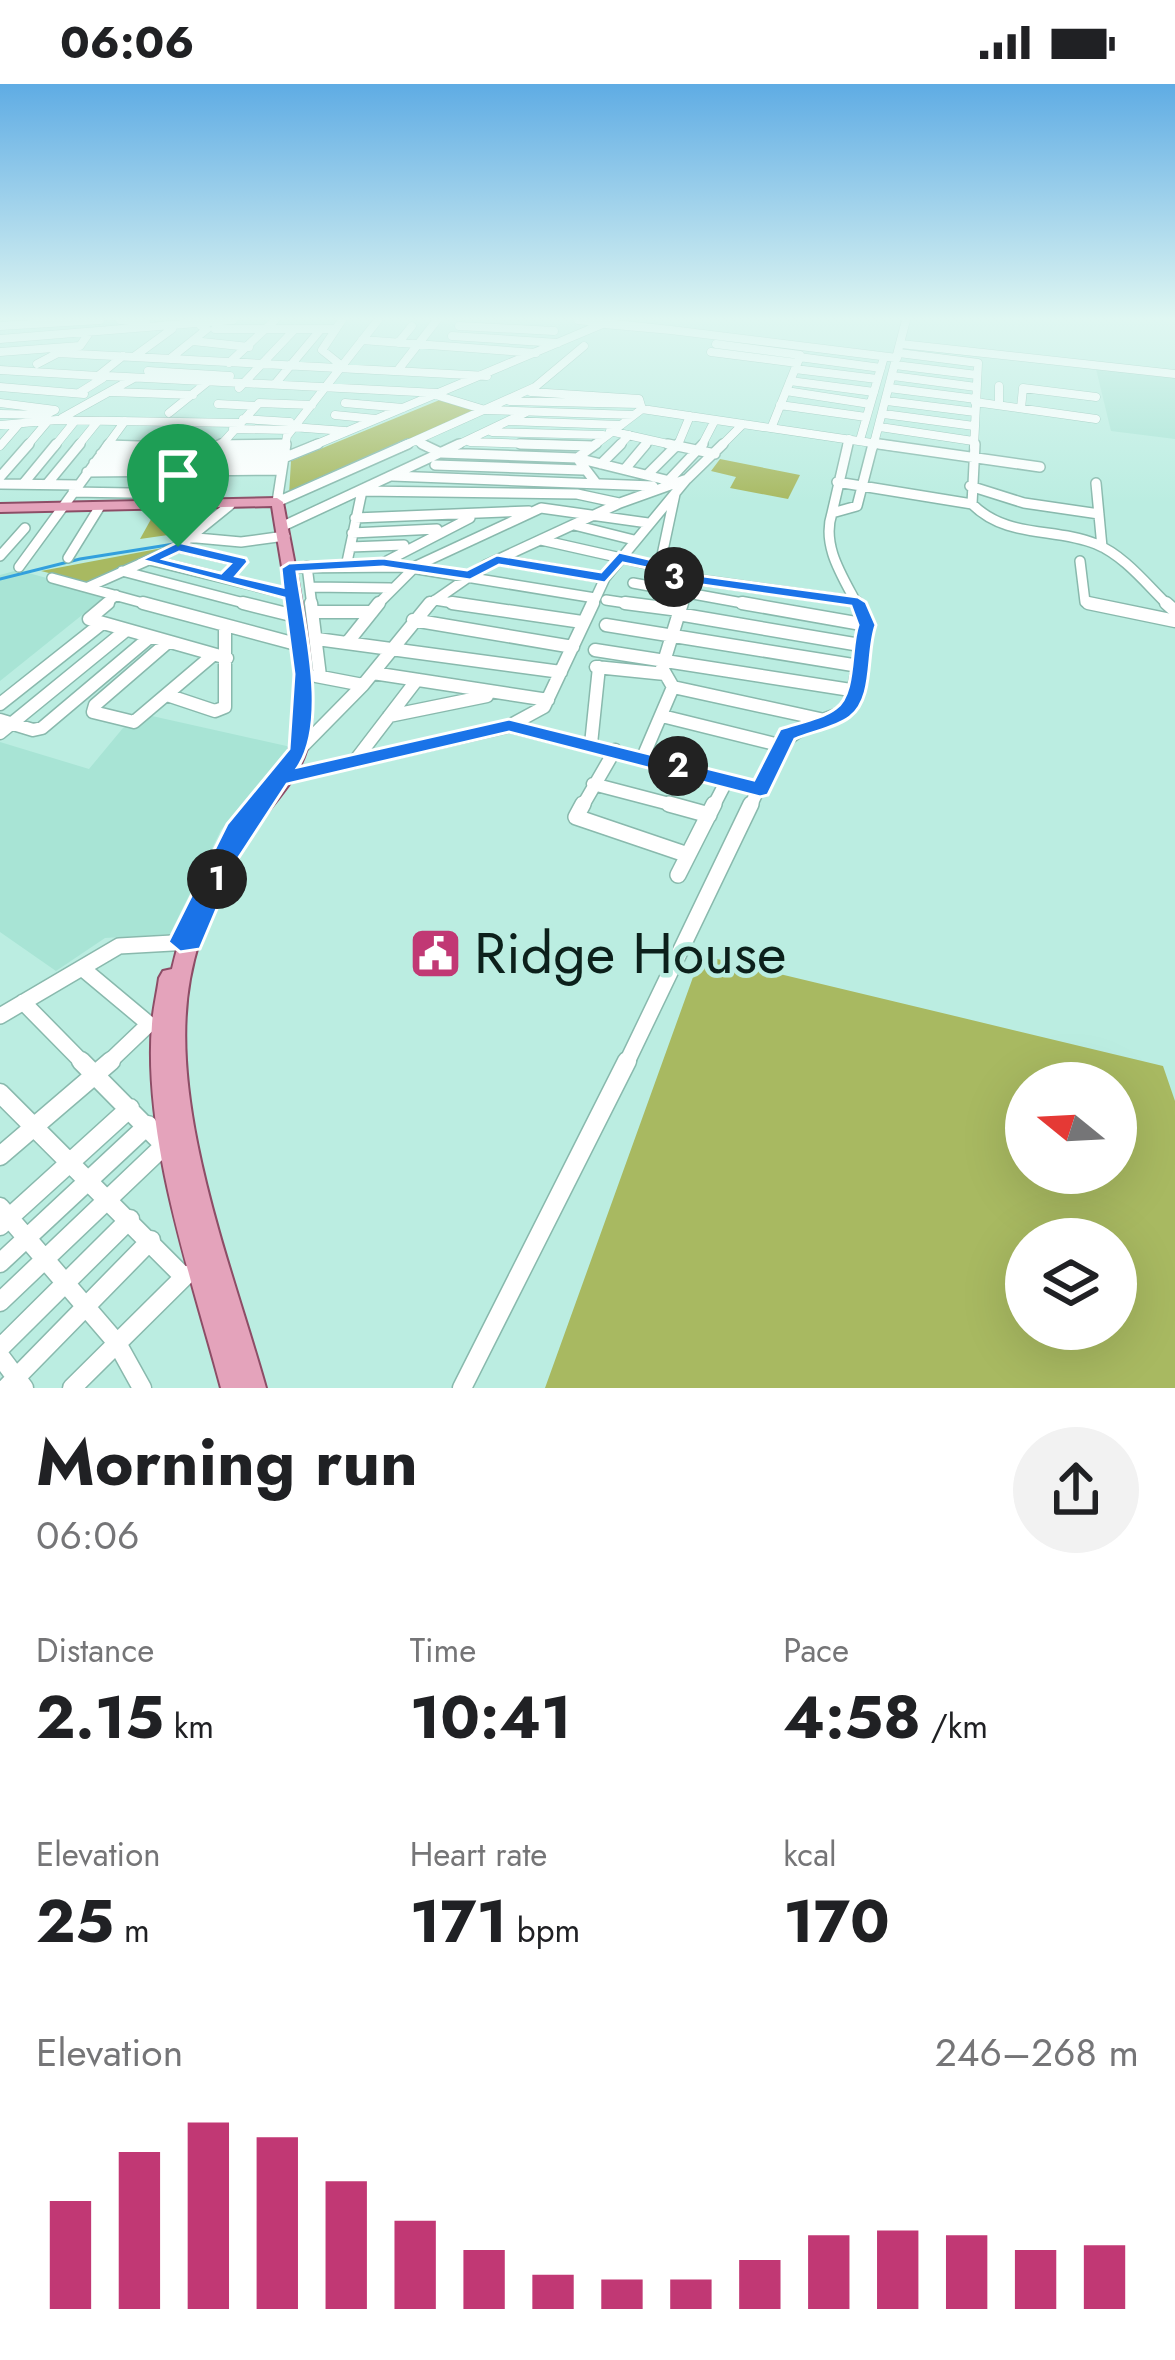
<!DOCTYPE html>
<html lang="en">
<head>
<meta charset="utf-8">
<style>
	:root { --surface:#fff; --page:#f2f2f2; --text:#202124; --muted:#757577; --accent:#c13874 }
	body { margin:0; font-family:Jost,sans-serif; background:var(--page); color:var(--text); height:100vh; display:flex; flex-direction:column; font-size:45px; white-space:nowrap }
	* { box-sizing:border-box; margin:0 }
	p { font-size:39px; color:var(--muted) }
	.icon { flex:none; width:66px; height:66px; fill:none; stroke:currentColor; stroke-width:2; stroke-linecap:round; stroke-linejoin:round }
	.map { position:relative; height:1304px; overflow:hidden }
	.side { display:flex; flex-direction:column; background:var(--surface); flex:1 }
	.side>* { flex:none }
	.needle { width:78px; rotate:288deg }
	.controls { position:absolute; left:1005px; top:978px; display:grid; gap:24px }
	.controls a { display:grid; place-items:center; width:132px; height:132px; border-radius:50%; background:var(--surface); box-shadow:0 12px 48px #0002; font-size:60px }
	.pin { position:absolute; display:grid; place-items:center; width:102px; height:102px; color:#fff; margin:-123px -51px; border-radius:50% 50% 50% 0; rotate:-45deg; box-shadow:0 0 12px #0007 }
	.pin .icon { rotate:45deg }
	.km { position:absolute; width:60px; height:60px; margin:-30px; border-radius:50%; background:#222; color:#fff; font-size:33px; line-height:60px; text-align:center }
	.round { display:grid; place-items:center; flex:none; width:126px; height:126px; border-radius:63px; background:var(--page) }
	.head { display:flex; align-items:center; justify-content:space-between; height:204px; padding:0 36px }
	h1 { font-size:66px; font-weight:700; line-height:90px }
	.stats { display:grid; grid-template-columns:repeat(3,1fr); gap:18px; height:204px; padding:12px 36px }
	.stats div { display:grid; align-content:center }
	.stats b { font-size:60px; font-weight:700 }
	.stats small { font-size:33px; font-weight:400 }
	.stats p { font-size:33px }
	.chart { height:336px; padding:24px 36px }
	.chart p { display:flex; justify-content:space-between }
	.chart svg { width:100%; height:216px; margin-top:12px; stroke:var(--accent); stroke-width:6 }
	.status { display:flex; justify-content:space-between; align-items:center; height:84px; padding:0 60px; background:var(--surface); direction:ltr }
	.status svg { height:33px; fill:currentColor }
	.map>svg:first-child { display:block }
	.built { fill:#a8e4d5 }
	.green { fill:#a8b961; fill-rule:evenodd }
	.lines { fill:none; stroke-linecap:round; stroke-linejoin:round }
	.stream { stroke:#32a0dd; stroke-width:3 }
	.minor-far4-casing { stroke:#89b9ad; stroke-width:9 }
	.minor-far3-casing { stroke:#89b9ad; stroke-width:12 }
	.minor-far2-casing { stroke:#89b9ad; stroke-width:15 }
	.minor-far1-casing { stroke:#89b9ad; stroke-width:18 }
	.minor-casing { stroke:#89b9ad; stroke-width:21 }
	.major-casing { stroke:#8d4d66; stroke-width:4 }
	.minor-far4 { stroke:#fff; stroke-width:8 }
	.minor-far3 { stroke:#fff; stroke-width:9 }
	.minor-far2 { stroke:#fff; stroke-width:12 }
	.minor-far1 { stroke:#fff; stroke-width:15 }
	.minor { stroke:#fff; stroke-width:18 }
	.major { fill:#e4a3bb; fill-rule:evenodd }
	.route { fill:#1a73e8; stroke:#fff; stroke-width:3; fill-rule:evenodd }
	.labels { text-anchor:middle; stroke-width:9; stroke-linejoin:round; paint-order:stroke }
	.near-poi-label { font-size:57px; fill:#0c201b; stroke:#bbede1; text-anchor:start }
</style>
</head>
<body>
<div class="status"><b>06:06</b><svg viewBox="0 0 49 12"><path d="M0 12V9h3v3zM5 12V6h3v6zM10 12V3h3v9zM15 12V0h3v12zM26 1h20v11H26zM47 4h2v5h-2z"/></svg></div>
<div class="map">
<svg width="1175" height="1304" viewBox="0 0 1175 1304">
	<rect width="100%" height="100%" fill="#bbede1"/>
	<path class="built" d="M1095,281L1175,291V355L1111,347Z
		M18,486L107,511L0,597V491Z
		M152,632L291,663L221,746L170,850L105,854L56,887L0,848V658L89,685L123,644Z"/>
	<path class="green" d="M442,315L479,327L289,411L291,377Z
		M720,375L800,391L788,415L730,404L736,393L711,387Z
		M218,426L182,449L140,455L155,428Z
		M173,462L89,499L41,487Z
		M701,871L1163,982L1175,1017V1304H545ZM1026,999H1116V1089H1026ZM1026,1155H1116V1245H1026Z"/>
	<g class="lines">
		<path class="stream" d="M0,495L80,475L174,460"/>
		<defs>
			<path id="minor-far4" d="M120,236L146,238
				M342,236L322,266L342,282
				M578,236L671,246L604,240
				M0,242L100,236
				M459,242L554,247
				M215,245H334
				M671,246L897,274
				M452,252L558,259
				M0,255L233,236
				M362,256L536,269
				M193,257L249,263
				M398,259L412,242
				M716,260L800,271
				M901,260L1175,290
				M0,268L80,262L89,249
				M711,268L797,279
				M899,269L978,279L974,363
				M135,272L172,245
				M172,273L207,245L201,242
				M799,273L881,284
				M229,279L275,236
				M37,280L58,269L487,292
				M895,281L977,291
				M795,285L877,295
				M0,286L98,292L123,272
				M398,286L437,236
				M148,287L230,292
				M107,292L437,309
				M893,292L976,303
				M790,297L874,308
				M275,300L321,245
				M999,302V321
				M0,303L84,310
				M239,304L295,245
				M889,304L976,315
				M786,307L870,320
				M112,308L193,311
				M531,308L639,315L642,325L592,363
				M79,309L103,294
				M439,312L485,326L633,331
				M510,317L640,320
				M887,317L975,328
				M975,318L1096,335
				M0,319L55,326L45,331L0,330
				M345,319L403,324
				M218,320L256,322
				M780,321L866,333
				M1021,324L1023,304L1096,313
				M642,325L743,340
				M169,329L210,296
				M884,330L974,342
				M335,331L376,335
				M62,334L134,294
				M243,335L290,338
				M508,337L620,341
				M0,341L57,336L239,339
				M772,342L799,275
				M292,343L345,347
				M880,343L973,357
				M233,345L291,346
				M610,347L681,363
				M492,348L603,351
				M860,356L884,273
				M417,357L428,363
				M470,358L592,362
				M108,361L156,363
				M219,361L285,360
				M0,362L19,340
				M26,363L48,337
				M54,363L75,337
				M77,363L98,337
				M106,363L125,337
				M219,363L259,319L312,321
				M285,363L287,352L378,236
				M310,363L612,236
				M401,363L535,303L584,262
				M453,363L527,328
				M618,363L629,351
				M644,363L649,356
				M677,363L690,332
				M701,363L715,336
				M720,363L743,340L899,363
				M847,363L849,355
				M873,363L906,236"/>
			<path id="minor-far3" d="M422,360L441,369L577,374L670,397
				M520,360L592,362
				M668,360L715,370
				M879,360L1040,383
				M108,361L167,363
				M219,361L285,360
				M101,370L283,368
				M281,375L318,360
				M94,379L281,377
				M601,380L621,360
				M435,381L583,386
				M625,385L646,360
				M87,388L281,386
				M647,391L678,360
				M392,392L653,402
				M0,393L29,360
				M669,396L703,360
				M153,398H196
				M837,398L972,420C1007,455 1054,443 1096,460C1125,472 1147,501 1169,522
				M596,399L577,374L596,360
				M1096,399L1102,463
				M0,400L78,401
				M23,400L56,360
				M47,400L80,360
				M970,402L1024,419L1099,430
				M73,408L187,410
				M277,418L408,360
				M277,418L286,360
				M972,420L975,360
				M178,424L221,360
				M832,429L848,360
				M355,434L529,427
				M574,441L634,456
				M281,443L459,360
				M352,449L437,445
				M186,453L241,458L285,452
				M541,456L661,483
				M178,463L241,478L225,494
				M350,463L404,461
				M0,472L25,444
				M68,474L99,424
				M149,476L292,511
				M500,476L605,494
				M1080,477L1085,518L1102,522
				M347,478L362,407L577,410L619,419
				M383,479L470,434
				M307,482L312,522
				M19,483L109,360
				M289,484L405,483L595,514
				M122,487L255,522
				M658,490L858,518
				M658,490L675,410
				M52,494L154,522
				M633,499L759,522
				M88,503L178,463L230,421
				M310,503L390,504
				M435,516L472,522
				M606,516L646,522
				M104,522L116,511
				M376,522L416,482L541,424L648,439
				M427,522L486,481L620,419L687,395L723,360
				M592,522L605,494L686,396
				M681,522L685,508
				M858,522C843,493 821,462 832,429L857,422L873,360"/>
			<path id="minor-far2" d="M108,519L89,535L227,574
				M143,519L296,560
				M243,519L295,532
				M311,519L320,592
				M452,519L582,538
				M625,519L679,526
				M742,519L867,541
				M1088,519L1175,537
				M1166,519L1175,527
				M313,528H372
				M678,530L860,561
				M413,536L573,563
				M606,541L859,582
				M317,555L561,588
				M168,558L95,621L93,628L134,638L213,571
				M347,559L379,519
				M595,566L857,607
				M596,583L665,590
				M373,589L548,616
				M316,592L363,601
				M673,603L820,635
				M167,611L215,627L225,623V541
				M0,620L101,540
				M389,632L487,612
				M662,632L779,661
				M0,636L33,646L42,644L150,553
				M510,642L760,705
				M0,649L125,547
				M591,660L599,583
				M299,666L363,601L430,519
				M643,673L673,603L662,584L682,519
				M354,678L416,597
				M281,694L509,642L544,623L593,519
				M593,700L681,723
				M582,723L615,666
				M713,723L727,696
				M750,723C780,659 776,651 845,628L851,619L867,541L856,519"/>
			<path id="minor-far1" d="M583,720L576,733L688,771
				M669,720L709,731
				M678,791L714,720
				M82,884L149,940L107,980
				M23,918L84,980
				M0,932L119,862L190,858
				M626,980L751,720"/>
			<path id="minor" d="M81,977L164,1061
				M0,1009L184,1193
				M0,1072L111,977
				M0,1123L117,1259L142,1304
				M0,1142L130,1024
				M0,1179L148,1041
				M0,1218L169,1057
				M0,1264L130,1135
				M0,1272L24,1304
				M6,1304L151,1156
				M72,1304L186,1191
				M462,1304L627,977"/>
			<path id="major" d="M277,414L283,418C294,482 326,611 305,670C295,699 271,721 254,746C223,790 200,842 190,895C167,1021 232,1183 266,1304H221C191,1192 143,1056 152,940C153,925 157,909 159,894L163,887L172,885C184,832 209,780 241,736C255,716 274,699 285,677C312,621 281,484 272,422L0,428V420Z"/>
		</defs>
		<use href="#minor-far4" class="minor-far4-casing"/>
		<use href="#minor-far3" class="minor-far3-casing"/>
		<use href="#minor-far2" class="minor-far2-casing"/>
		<use href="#minor-far1" class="minor-far1-casing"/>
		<use href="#minor" class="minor-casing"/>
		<use href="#major" class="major-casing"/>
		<use href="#minor-far4" class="minor-far4"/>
		<use href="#minor-far3" class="minor-far3"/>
		<use href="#minor-far2" class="minor-far2"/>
		<use href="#minor-far1" class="minor-far1"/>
		<use href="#minor" class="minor"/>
		<use href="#major" class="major"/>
	</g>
	<linearGradient id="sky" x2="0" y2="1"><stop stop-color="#5face4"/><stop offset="0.56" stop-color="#e0f7f2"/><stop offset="1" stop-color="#e0f7f2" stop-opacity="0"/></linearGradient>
	<rect width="1175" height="419" fill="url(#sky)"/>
	<path class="route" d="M178,458L246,474L248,478L236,492L283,503L281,484L289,479L383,474L467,486L497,471L601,488L619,468L666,479L667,487L858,513L866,518L876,541C866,568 875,614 850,633C836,644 811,648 795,655L768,711L760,713L509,648L287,700L238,775L200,865L180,868L168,858L227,740L289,665L294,590L284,514L141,476ZM179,468L230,480L221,489L164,475ZM623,479L652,485L653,494L851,522L858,541C850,563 856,610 836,624C822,635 797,639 780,645L754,696L509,635L298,683C329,636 304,541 297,488L383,483L470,496L499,481L605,499Z"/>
	<defs>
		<symbol id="civic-square" viewBox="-11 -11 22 22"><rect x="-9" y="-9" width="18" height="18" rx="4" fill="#c13874" stroke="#bbede1"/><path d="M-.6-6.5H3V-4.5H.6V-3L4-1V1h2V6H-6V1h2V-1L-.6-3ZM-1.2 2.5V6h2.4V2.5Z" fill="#fff"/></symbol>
	</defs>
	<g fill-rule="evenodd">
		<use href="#civic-square" x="406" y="840" width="59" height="59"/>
	</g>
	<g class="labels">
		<g class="near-poi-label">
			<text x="474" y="889">Ridge House</text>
		</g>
	</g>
</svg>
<div class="controls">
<a><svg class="needle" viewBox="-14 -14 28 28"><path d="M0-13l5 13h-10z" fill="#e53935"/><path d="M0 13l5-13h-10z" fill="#757577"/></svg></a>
<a><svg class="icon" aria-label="layers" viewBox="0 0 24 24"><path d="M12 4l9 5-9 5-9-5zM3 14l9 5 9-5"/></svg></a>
</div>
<div class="pin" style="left:178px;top:463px;background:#1e9e55"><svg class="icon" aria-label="arrive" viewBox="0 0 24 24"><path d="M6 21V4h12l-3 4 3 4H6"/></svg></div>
<b class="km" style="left:217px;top:795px">1</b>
<b class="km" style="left:678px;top:682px">2</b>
<b class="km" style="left:674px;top:493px">3</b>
</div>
<section class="side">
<div class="head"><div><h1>Morning run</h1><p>06:06</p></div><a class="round"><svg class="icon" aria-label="share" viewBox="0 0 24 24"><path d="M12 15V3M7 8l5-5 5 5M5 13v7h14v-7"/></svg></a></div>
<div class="stats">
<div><p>Distance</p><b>2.15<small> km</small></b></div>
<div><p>Time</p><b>10:41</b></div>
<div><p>Pace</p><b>4:58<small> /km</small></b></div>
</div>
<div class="stats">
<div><p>Elevation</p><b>25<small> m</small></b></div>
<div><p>Heart rate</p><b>171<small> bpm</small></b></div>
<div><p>kcal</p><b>170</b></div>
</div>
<div class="chart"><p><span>Elevation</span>246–268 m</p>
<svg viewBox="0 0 160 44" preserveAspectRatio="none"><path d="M5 44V22M15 44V12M25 44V6M35 44V9M45 44V18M55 44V26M65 44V32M75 44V37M85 44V38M95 44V38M105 44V34M115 44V29M125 44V28M135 44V29M145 44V32M155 44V31"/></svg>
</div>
</section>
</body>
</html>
